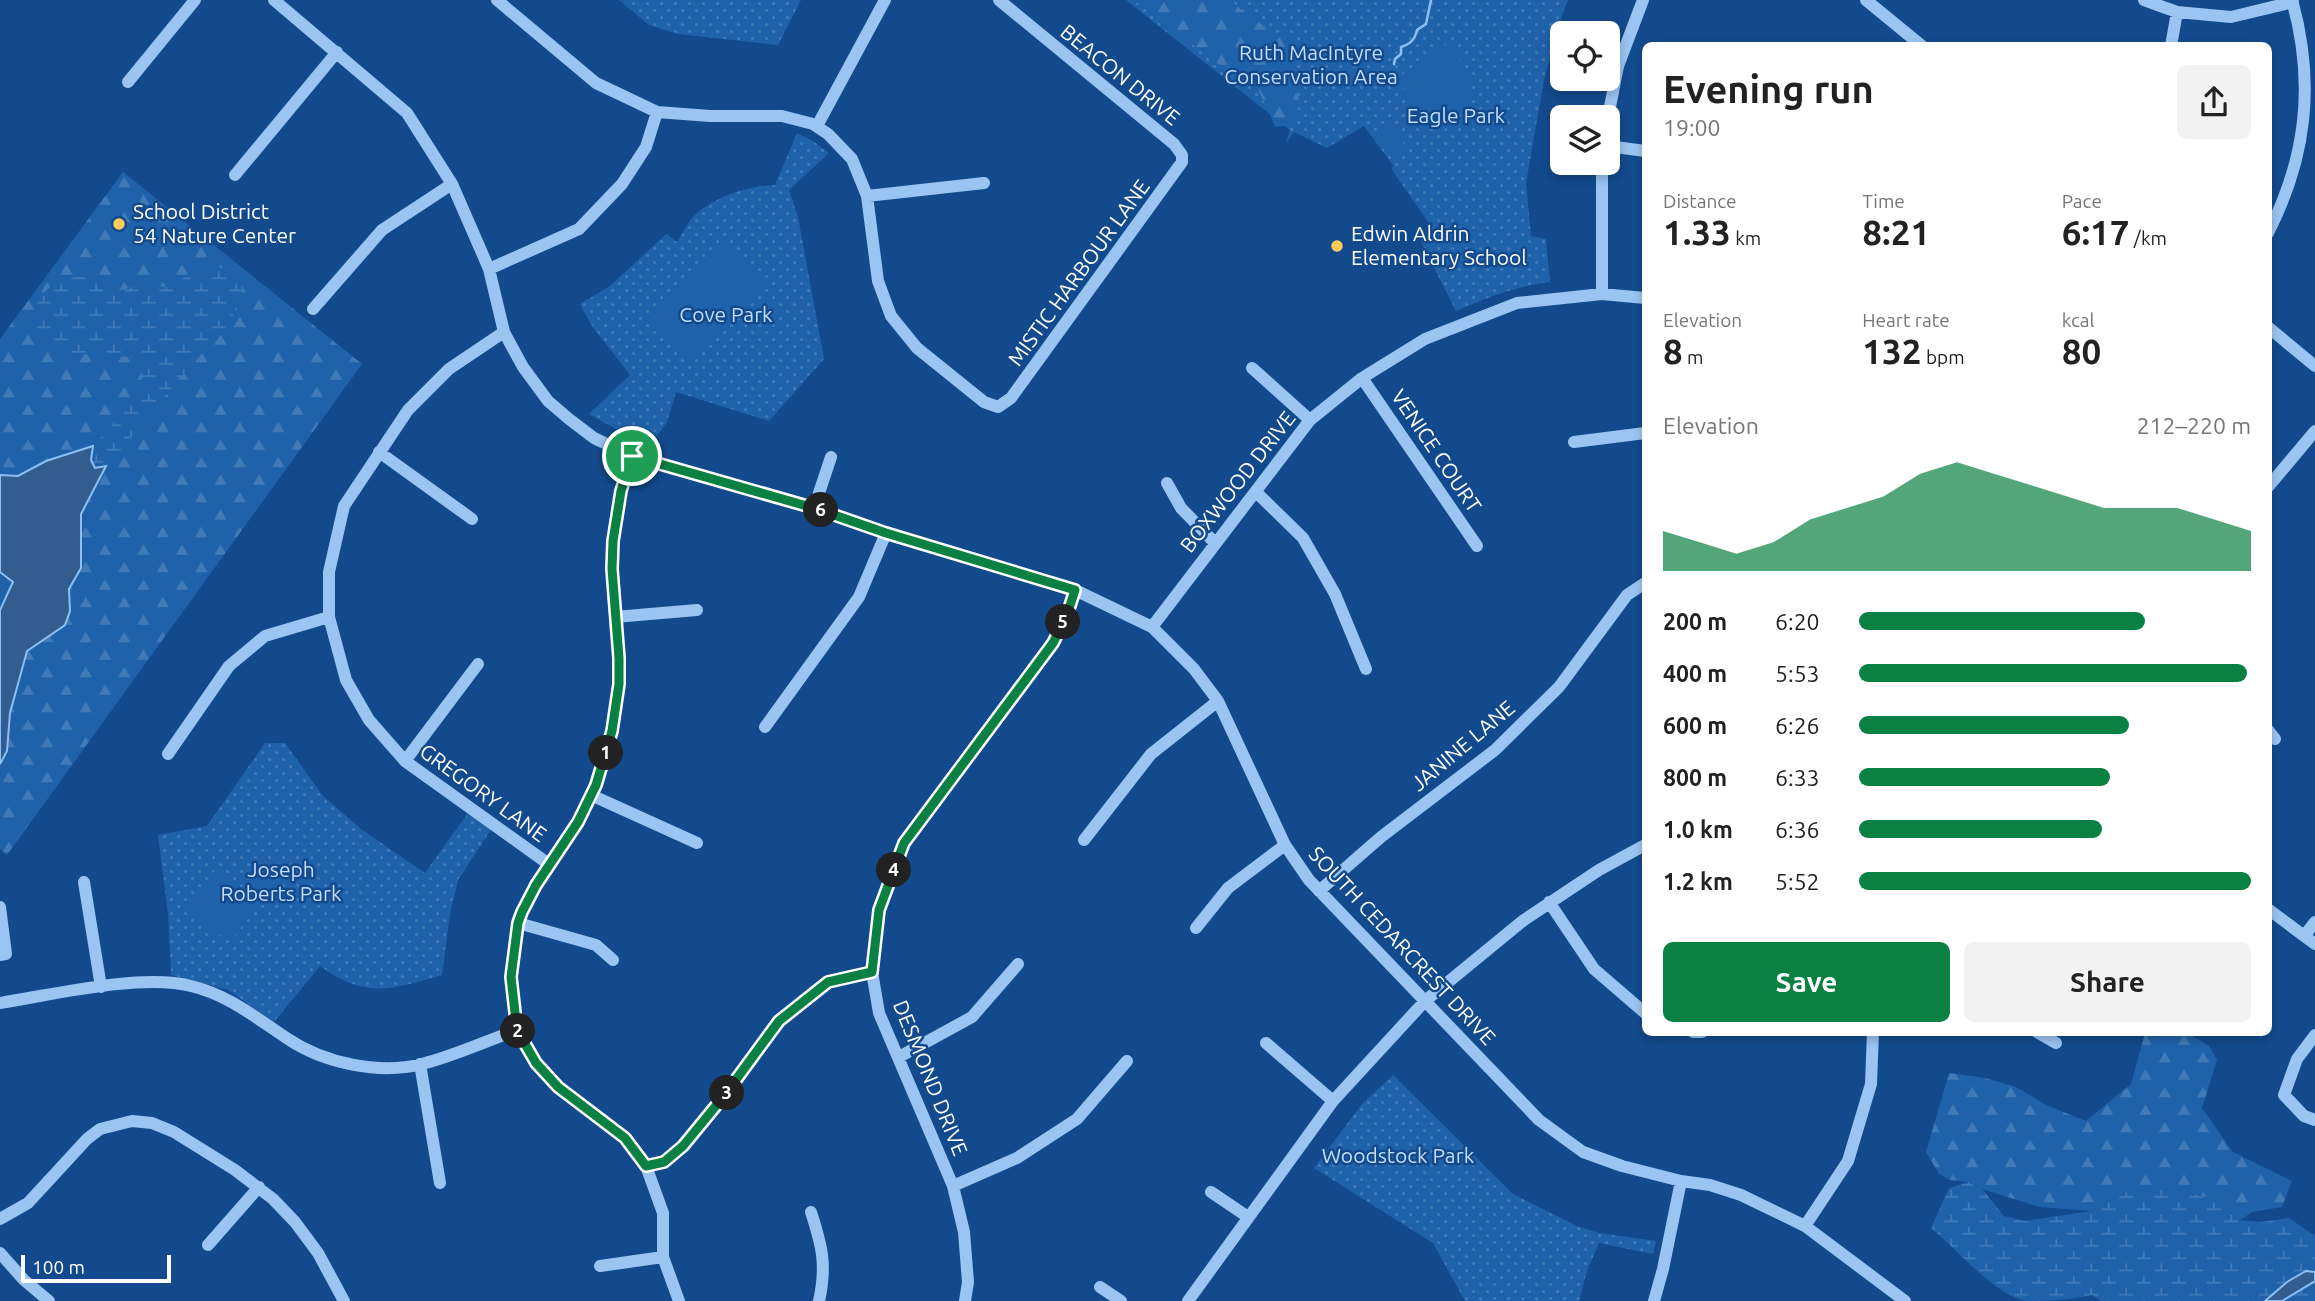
<!DOCTYPE html>
<html lang="en">
<head>
<meta charset="utf-8">
<style>
	:root { --surface:#fff; --page:#f2f2f2; --text:#222; --muted:#767676; --accent:#0b8043 }
	body { margin:0; font-family:Ubuntu,sans-serif; background:var(--page); color:var(--text); height:100vh; display:flex; flex-direction:column; font-size:26px; white-space:nowrap }
	* { box-sizing:border-box; margin:0 }
	p { font-size:23px; color:var(--muted) }
	.icon { flex:none; width:38px; height:38px; fill:none; stroke:currentColor; stroke-width:2; stroke-linecap:round; stroke-linejoin:round }
	.map { position:relative; flex:1; overflow:hidden }
	.side { position:absolute; left:1642px; top:42px; width:630px; height:994px; display:flex; flex-direction:column; background:var(--surface); border-radius:10px; box-shadow:0 4px 10px #0003 }
	.side>* { flex:none }
	.fabs { position:absolute; left:1550px; top:21px; display:grid; gap:14px }
	.fabs a { display:grid; place-items:center; width:70px; height:70px; border-radius:10px; background:var(--surface); box-shadow:0 4px 10px #0003; font-size:35px }
	.scale { position:absolute; left:21px; bottom:18px; width:150px; box-sizing:border-box; padding-left:7px; border:4px solid #fff; border-top:0; font-size:19px; line-height:24px; white-space:nowrap; color:#fff; -webkit-text-stroke:5px #124a8d; paint-order:stroke }
	.pin { position:absolute; display:grid; place-items:center; width:60px; height:60px; color:#fff; margin:-30px; border:4px solid #fff; border-radius:50%; box-shadow:0 2px 7px #0007 }
	.km { position:absolute; width:35px; height:35px; margin:-18px; border-radius:50%; background:#222; color:#fff; font-size:19px; line-height:35px; text-align:center }
	.round { display:grid; place-items:center; flex:none; width:74px; height:74px; border-radius:10px; background:var(--page) }
	.overview { display:flex; align-items:center; justify-content:space-between; height:119px; padding:0 21px }
	h1 { font-size:38px; font-weight:600; line-height:52px }
	.stats { display:grid; grid-template-columns:repeat(3,1fr); gap:10px; height:119px; padding:7px 21px }
	.stats div { display:grid; align-content:center }
	.stats b { font-size:35px; font-weight:600 }
	.stats small { font-size:19px; font-weight:400 }
	.stats p { font-size:19px }
	.chart { height:196px; padding:14px 21px }
	.chart p { display:flex; justify-content:space-between }
	.chart svg { width:100%; height:126px; margin-top:7px; fill:var(--accent); opacity:.7 }
	.cta { display:flex; gap:14px; margin-top:auto; padding:14px 21px }
	.cta a { flex:1; height:80px; border-radius:10px; background:var(--accent); color:#fff; font-size:28px; font-weight:600; line-height:80px; text-align:center }
	.cta a+a { background:var(--page); color:var(--text) }
	ul { padding:0 21px; list-style:none; font-size:23px }
	li { display:grid; grid-template-columns:112px 84px 1fr; align-items:center; height:52px }
	li i { height:18px; border-radius:9px; background:var(--accent) }
	.map>svg:first-child { display:block }
	.green { fill:url(#green-dots) }
	.forest { fill:url(#forest-firs) }
	.wetland { fill:url(#wetland-marsh) }
	.pitch { fill:#2062aa }
	.water { fill:#335d8e; stroke:#8cbff5; stroke-width:2 }
	.lines { fill:none; stroke-linecap:round; stroke-linejoin:round }
	.stream { stroke:#8cbff5; stroke-width:2.5 }
	.minor { stroke:#9ac4f1; stroke-width:12 }
	.route-casing { stroke:#fff; stroke-width:14 }
	.route { stroke:#0b8043; stroke-width:9 }
	.poi-dot { fill:#ffcb5a; stroke:#124a8d; stroke-width:2.5 }
	.labels { text-anchor:middle; stroke-width:5; stroke-linejoin:round; paint-order:stroke }
	.park-label { font-size:21px; fill:#c1ddfd; stroke:#124a8d }
	.street-label { font-size:21px; fill:#fff; stroke:#124a8d }
	.poi-label { font-size:21px; fill:#fff; stroke:#124a8d; text-anchor:start }
</style>
</head>
<body>
<div class="map">
<svg width="2315" height="1301" viewBox="0 0 2315 1301">
	<defs>
		<pattern id="green-dots" width="8" height="8" patternUnits="userSpaceOnUse" patternTransform="scale(1.75)"><rect width="8" height="8" fill="#2062aa"/><path d="M2 2h.1M6 6h.1" fill="none" stroke="#417ab7" stroke-width="1.8" stroke-linecap="round"/></pattern>
		<pattern id="forest-firs" width="22" height="20" patternUnits="userSpaceOnUse" patternTransform="scale(1.75)"><rect width="22" height="20" fill="#2062aa"/><path d="M5 1l3.5 6h-7zM16 11l3.5 6h-7z" fill="#417ab7"/></pattern>
		<pattern id="wetland-marsh" width="20" height="14" patternUnits="userSpaceOnUse" patternTransform="scale(1.75)"><rect width="20" height="14" fill="#2062aa"/><path d="M1 5h8M5 5V1M11 12h8M15 12V8" fill="none" stroke="#417ab7"/></pattern>
	</defs>
	<rect width="100%" height="100%" fill="#124a8d"/>
	<path class="green" d="M619,0H801L778,45L678,34L649,25Z
		M1126,0H1568L1562,15L1544,80L1526,183L1531,236L1546,239L1550,282C1516,286 1488,297 1456,311L1421,242L1423,234L1431,226L1392,170L1393,165L1364,126L1327,148L1294,132L1286,144L1290,130Z
		M797,133L813,141L829,153L789,190L798,217L824,359L769,421L676,392L667,422L652,443L632,438L589,414L630,375L592,326L580,304L610,286L666,234L677,242C683,233 688,221 696,214C717,196 747,186 775,185Z
		M265,743H285L323,796L361,829L425,873L468,813L494,825L458,880L450,914L442,975C391,990 366,999 320,966L274,1022L228,990L171,975L168,914L158,835L207,826Z
		M1393,1075L1513,1194L1577,1226L1599,1233L1656,1241L1653,1254L1599,1243L1587,1271L1579,1301H1465L1433,1243L1314,1168L1362,1104Z"/>
	<path class="forest" d="M1133,0H1231C1250,20 1277,33 1301,46L1288,61L1300,103L1292,125L1275,127C1265,100 1252,70 1221,66Z
		M123,172L362,364L7,855L0,849V339Z
		M2145,1033H2191V1035L2209,1046L2217,1060L2202,1108L2233,1152L2292,1181L2282,1207L2252,1212L2240,1220L2212,1199L2185,1191L2151,1188L2127,1192L2091,1211L2040,1207L1982,1189L1968,1182L1950,1180L1939,1174L1926,1152L1949,1073L1985,1078L2016,1087L2046,1105L2086,1121L2131,1084Z"/>
	<path class="wetland" d="M218,267L232,271L242,283L241,303L220,336L188,368L129,440L123,456L115,465L96,468C92,462 90,454 92,447C94,443 101,438 104,434C121,415 153,386 138,359C117,352 51,360 39,339C20,303 57,268 93,279C99,280 105,288 110,293L140,285L168,287L192,273Z
		M1968,1182L1982,1189L2004,1216L2025,1221L2091,1211L2127,1192L2151,1188L2185,1191L2212,1199L2240,1220L2261,1222L2289,1218L2315,1236V1301H2101L2092,1295C2071,1300 2049,1301 2027,1301C1996,1297 1956,1248 1931,1228L1949,1188Z"/>
	<path class="pitch" d="M1450,42C1477,86 1482,98 1440,133L1400,84L1403,74Z
		M1388,122L1409,151L1395,161L1375,131Z
		M725,240L768,282L689,361L646,319Z
		M262,868L277,879L230,942L186,909L216,869L245,890Z"/>
	<path class="water" d="M93,446L91,460L95,468L106,466L81,514V568L69,589L70,611L65,625L27,651L10,713L7,751L0,764V610L13,582L0,572V475L18,476L46,461Z
		M2306,1271L2315,1272V1281L2282,1301H2265L2287,1282Z"/>
	<g class="lines">
		<path class="stream" d="M1394,64L1395,59L1401,54V47C1411,44 1415,39 1417,30L1426,24L1431,0"/>
		<path class="minor" d="M274,0L407,113L452,184L489,269L504,332L523,367L548,401L569,419L594,438L632,456L814,508L886,533L1075,590L1152,627L1194,669L1218,701L1285,845L1309,880L1539,1120L1583,1152L1622,1166L1681,1181L1710,1185L1741,1195L1805,1226L1905,1301
			M497,0L596,83L657,112L710,116H782L813,124L828,134L852,159L867,196L878,281L891,316L917,348L984,402L998,407L1011,398L1182,162V155L1174,144L999,0
			M1866,0L1922,46
			M2144,0L2177,12L2231,17L2293,2
			M2171,46L2177,12
			M128,82L195,0
			M1608,117L1618,66L1643,0
			M817,126L885,0
			M1608,146L1645,151
			M235,175L337,52
			M867,196L984,183
			M2268,233C2307,157 2315,82 2292,0
			M489,269L579,229L622,184L646,147L657,112
			M1602,294V163
			M313,309L382,230L452,184
			M2268,327L2315,366
			M504,332L449,369L408,410L344,506L329,572V617L346,680L369,720L405,761L550,865
			M1252,368L1310,420
			M1362,378L1477,546
			M1574,442L1645,433
			M379,452L472,519
			M632,456L621,491L613,541V593L619,658V684L612,731L605,759L591,795L578,822L536,885L522,912L518,923L511,977L517,1030L536,1063L559,1087L625,1137L646,1166L663,1213V1257L679,1301
			M1167,483L1181,508L1215,543
			M2268,487L2315,431
			M1256,492L1303,538L1335,594L1366,669
			M814,508L831,457
			M615,617L697,610
			M1152,627L1310,420L1362,378L1425,339L1517,303L1602,294L1645,298
			M765,727L859,597L886,533
			M2268,730L2275,739
			M168,754L229,666L265,636L329,617
			M405,761L478,664
			M591,795L697,843
			M1084,840L1151,754L1218,701
			M84,882L101,987
			M1319,891L1381,837L1495,750L1559,687L1627,595L1645,583
			M1549,902L1594,969L1645,1013
			M0,907L6,954L0,955
			M2268,909L2315,944
			M518,923L596,945L613,960
			M1196,928L1228,888L1285,845
			M2305,935L2315,922
			M0,1003C51,995 142,973 191,986C229,995 256,1018 288,1039C324,1063 379,1075 422,1064C454,1056 486,1041 517,1030
			M1693,1032H1702
			M2037,1032L2056,1043
			M2315,1035L2297,1059L2284,1095L2304,1116L2315,1120
			M1266,1043L1333,1101
			M899,1057L972,1017L1018,964
			M420,1064L440,1183
			M646,1166L664,1162L683,1146L724,1096L779,1021L828,982L872,972
			M953,1186L1017,1158L1077,1119L1127,1061
			M1211,1192L1248,1217
			M811,1212C822,1246 827,1265 819,1301
			M0,1219L28,1203L87,1139L100,1129L132,1121L152,1123L174,1132L235,1170L273,1199L295,1222L318,1253L344,1301
			M1805,1226L1848,1161L1871,1084L1873,1032
			M208,1245L259,1187
			M0,1253L24,1280L49,1301
			M600,1266L663,1257
			M1100,1287L1121,1301
			M965,1301L968,1282L964,1232L953,1186L879,1013L872,972L879,910L904,843L1053,643L1067,615L1075,590
			M1188,1301L1333,1101L1425,1001L1524,920L1599,870L1645,845
			M1654,1301L1663,1269L1681,1181"/>
	</g>
	<g class="lines">
		<defs>
			<path id="route" d="M632,456L814,508L886,533L1075,590L1067,615L1053,643L904,843L879,910L872,972L828,982L779,1021L724,1096L683,1146L664,1162L646,1166L625,1138L558,1087L536,1063L517,1030L511,977L518,923L522,912L536,885L578,822L596,785L612,731L619,684V658L612,569L613,541L621,491Z"/>
		</defs>
		<use href="#route" class="route-casing"/>
		<use href="#route" class="route"/>
	</g>
	<g class="poi-dot">
		<circle cx="119" cy="224" r="7"/>
		<circle cx="1337" cy="246" r="7"/>
	</g>
	<g class="labels">
		<g class="park-label">
			<text x="1311" y="60">Ruth MacIntyre<tspan x="1311" dy="24">Conservation Area</tspan></text>
			<text x="1456" y="123">Eagle Park</text>
			<text x="726" y="322">Cove Park</text>
			<text x="281" y="877">Joseph<tspan x="281" dy="24">Roberts Park</tspan></text>
			<text x="1398" y="1163">Woodstock Park</text>
		</g>
		<g class="street-label">
			<text transform="translate(1120 75) rotate(39)" y="7">BEACON DRIVE</text>
			<text transform="translate(1079 273) rotate(-54)" y="7">MISTIC HARBOUR LANE</text>
			<text transform="translate(1436 451) rotate(56)" y="7">VENICE COURT</text>
			<text transform="translate(1238 482) rotate(-52)" y="7">BOXWOOD DRIVE</text>
			<text transform="translate(1463 746) rotate(-40)" y="7">JANINE LANE</text>
			<text transform="translate(483 793) rotate(36)" y="7">GREGORY LANE</text>
			<text transform="translate(1402 946) rotate(47)" y="7">SOUTH CEDARCREST DRIVE</text>
			<text transform="translate(930 1078) rotate(68)" y="7">DESMOND DRIVE</text>
		</g>
		<g class="poi-label">
			<text x="133" y="219">School District<tspan x="133" dy="24">54 Nature Center</tspan></text>
			<text x="1351" y="241">Edwin Aldrin<tspan x="1351" dy="24">Elementary School</tspan></text>
		</g>
	</g>
</svg>
<div class="fabs">
<a><svg class="icon" aria-label="locate" viewBox="0 0 24 24"><circle cx="12" cy="12" r="6"/><path d="M12 2v4M12 18v4M2 12h4M18 12h4"/></svg></a>
<a><svg class="icon" aria-label="layers" viewBox="0 0 24 24"><path d="M12 4l9 5-9 5-9-5zM3 14l9 5 9-5"/></svg></a>
</div>
<div class="scale">100 m</div>
<div class="pin" style="left:632px;top:456px;background:#1e9e55"><svg class="icon" aria-label="arrive" viewBox="0 0 24 24"><path d="M6 21V4h12l-3 4 3 4H6"/></svg></div>
<b class="km" style="left:606px;top:753px">1</b>
<b class="km" style="left:518px;top:1031px">2</b>
<b class="km" style="left:727px;top:1093px">3</b>
<b class="km" style="left:894px;top:870px">4</b>
<b class="km" style="left:1063px;top:622px">5</b>
<b class="km" style="left:821px;top:510px">6</b>
<section class="side">
<div class="overview"><div><h1>Evening run</h1><p>19:00</p></div><a class="round"><svg class="icon" aria-label="share" viewBox="0 0 24 24"><path d="M12 15V3M7 8l5-5 5 5M5 13v7h14v-7"/></svg></a></div>
<div class="stats">
<div><p>Distance</p><b>1.33<small> km</small></b></div>
<div><p>Time</p><b>8:21</b></div>
<div><p>Pace</p><b>6:17<small> /km</small></b></div>
</div>
<div class="stats">
<div><p>Elevation</p><b>8<small> m</small></b></div>
<div><p>Heart rate</p><b>132<small> bpm</small></b></div>
<div><p>kcal</p><b>80</b></div>
</div>
<div class="chart"><p><span>Elevation</span>212–220 m</p>
<svg viewBox="0 0 160 44" preserveAspectRatio="none"><path d="M0 44V30L10 34L20 38L30 34L40 26L50 22L60 18L70 10L80 6L90 10L100 14L110 18L120 22L130 22L140 22L150 26L160 30V44z"/></svg>
</div>
<ul>
<li><b>200 m</b>6:20<i style="width:73%"></i></li>
<li><b>400 m</b>5:53<i style="width:99%"></i></li>
<li><b>600 m</b>6:26<i style="width:69%"></i></li>
<li><b>800 m</b>6:33<i style="width:64%"></i></li>
<li><b>1.0 km</b>6:36<i style="width:62%"></i></li>
<li><b>1.2 km</b>5:52<i style="width:100%"></i></li>
</ul>
<div class="cta"><a>Save</a><a>Share</a></div>
</section>
</div>
</body>
</html>
